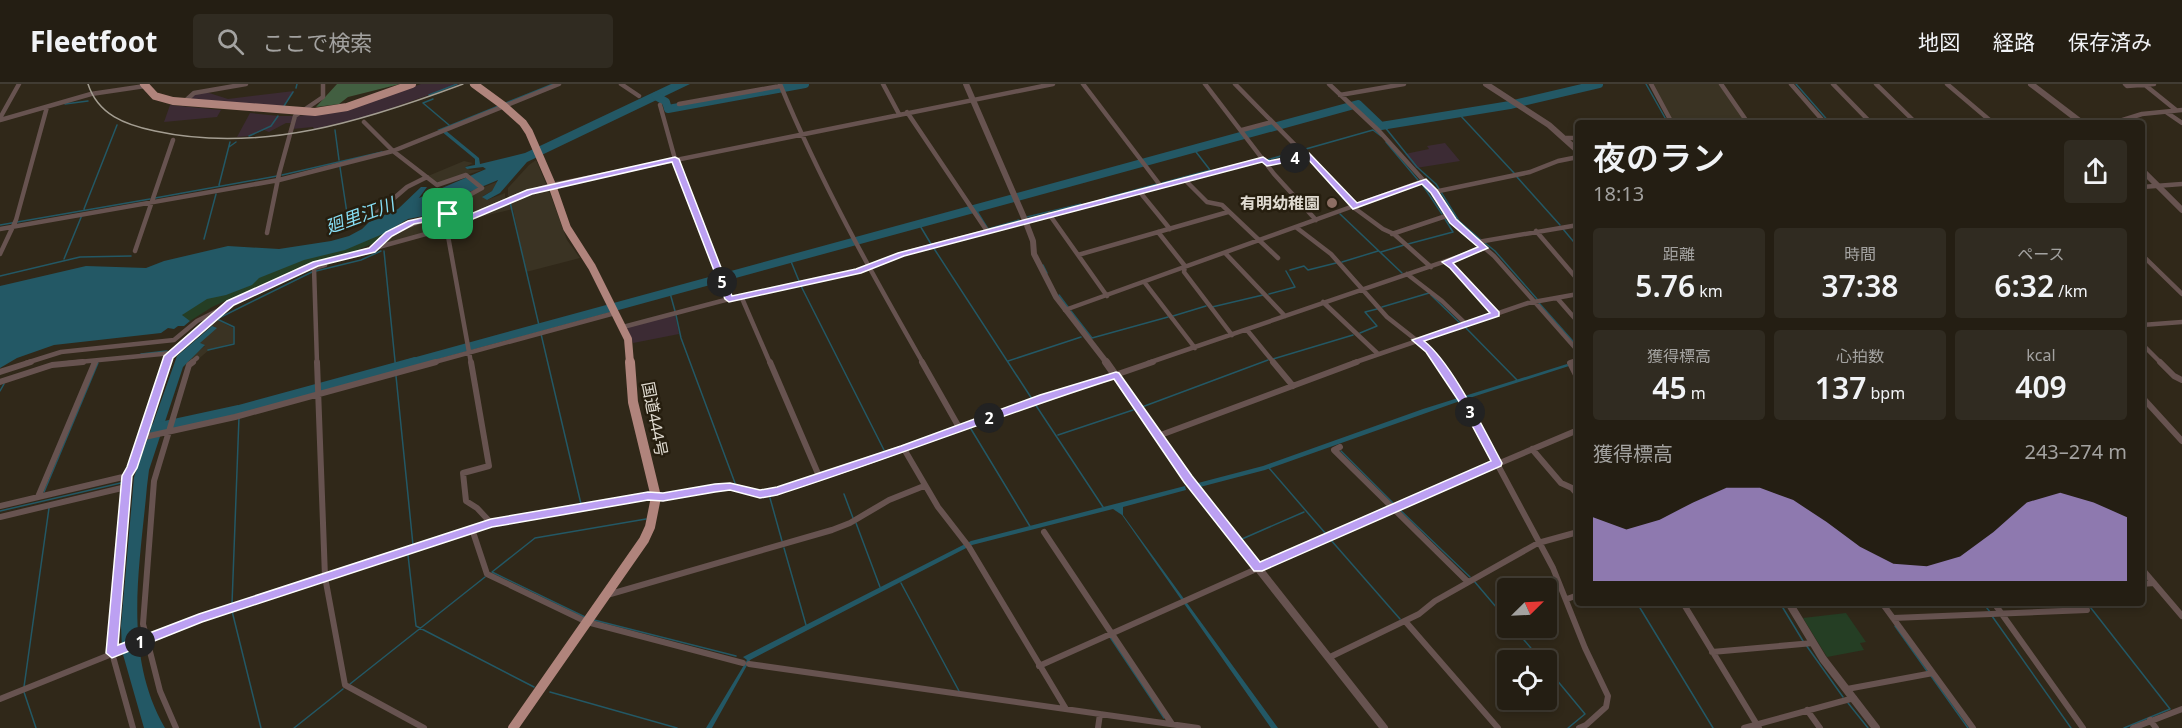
<!DOCTYPE html>
<html lang="ja">
<head>
<meta charset="utf-8">
<style>
	:root { --surface:#241e13; --page:#302b21; --text:#f1f3f6; --muted:#a3a2a0; --line:#413c33; --accent:#bca0f2 }
	body { margin:0; font-family:"Noto Sans","Noto Sans JP",sans-serif; background:var(--page); color:var(--text); height:100vh; display:flex; flex-direction:column; font-size:22px; white-space:nowrap }
	* { box-sizing:border-box; margin:0 }
	p { font-size:20px; color:var(--muted) }
	.icon { flex:none; width:33px; height:33px; fill:none; stroke:currentColor; stroke-width:2; stroke-linecap:round; stroke-linejoin:round }
	.map { position:relative; flex:1; overflow:hidden }
	.drawer { position:absolute; left:1575px; top:36px; width:570px; height:486px; display:flex; flex-direction:column; background:var(--surface); border-radius:6px; box-shadow:0 3px 9px #0003,0 0 0 2px var(--line) }
	.drawer>* { flex:none }
	.needle { width:39px; rotate:66deg }
	.buttons { position:absolute; left:1497px; top:494px; display:grid; gap:12px }
	.buttons a { display:grid; place-items:center; width:60px; height:60px; border-radius:6px; background:var(--surface); box-shadow:0 3px 9px #0003,0 0 0 2px var(--line); font-size:30px }
	.pin { position:absolute; display:grid; place-items:center; width:51px; height:51px; color:#fff; margin:-26px; border-radius:12px; box-shadow:0 3px 9px #0006 }
	.km { position:absolute; width:30px; height:30px; margin:-15px; border-radius:50%; background:#222; color:#fff; font-size:16px; line-height:30px; text-align:center }
	.round { display:grid; place-items:center; flex:none; width:63px; height:63px; border-radius:6px; background:var(--page) }
	.head { display:flex; align-items:center; justify-content:space-between; height:102px; padding:0 18px }
	h1 { font-size:33px; font-weight:600; line-height:45px }
	.metrics { display:grid; grid-template-columns:repeat(3,1fr); gap:9px; height:102px; padding:6px 18px }
	.metrics div { display:grid; align-content:center; border-radius:6px; background:var(--page); text-align:center }
	.metrics b { font-size:30px; font-weight:600 }
	.metrics small { font-size:16px; font-weight:400 }
	.metrics p { font-size:16px }
	.chart { height:168px; padding:12px 18px }
	.chart p { display:flex; justify-content:space-between }
	.chart svg { width:100%; height:108px; margin-top:6px; fill:var(--accent); opacity:.7 }
	header { display:flex; align-items:center; gap:36px; box-sizing:border-box; height:84px; padding:0 30px; background:var(--surface); border-bottom:2px solid var(--line) }
	header strong { font-size:28px }
	nav { display:flex; gap:33px; margin-inline-start:auto; font-size:21px }
	.search { width:420px; height:54px; background:var(--page); display:flex; align-items:center; gap:15px; box-sizing:border-box; padding:0 21px; border-radius:6px; color:var(--muted); font-size:22px }
	.map>svg:first-child { display:block }
	.commercial { fill:#3c2b34 }
	.industrial { fill:#3a3323 }
	.green { fill:#253e24 }
	.forest { fill:#425f41 }
	.water { fill:#235865 }
	.lines { fill:none; stroke-linecap:round; stroke-linejoin:round }
	.stream { stroke:#235865; stroke-width:1.5 }
	.river-far1 { stroke:#235865; stroke-width:8 }
	.river { stroke:#235865; stroke-width:10 }
	.minor-far1 { stroke:#675350; stroke-width:4.5 }
	.minor { stroke:#675350; stroke-width:6 }
	.tertiary-far1 { stroke:#675350; stroke-width:6 }
	.tertiary { stroke:#675350; stroke-width:8 }
	.trunk-far1 { stroke:#b0847c; stroke-width:8 }
	.trunk { stroke:#b0847c; stroke-width:10 }
	.rail { stroke:#a49e92; stroke-width:1.5 }
	.route { fill:#bca0f2; stroke:#fff; stroke-width:1.5; fill-rule:evenodd }
	.education-dot { fill:#8d6e63; stroke:#261e0f; stroke-width:2 }
	.labels { text-anchor:middle; stroke-width:5; stroke-linejoin:round; paint-order:stroke }
	.poi-label { font-size:16px; font-weight:bold; fill:#e0dbd1; stroke:#261e0f; text-anchor:end }
	.street-label { font-size:16px; fill:#e0dbd1; stroke:#261e0f }
	.water-label { font-size:18px; font-style:italic; fill:#86ddf3; stroke:#261e0f }
</style>
</head>
<body>
<header>
<strong>Fleetfoot</strong>
<div class="search"><svg class="icon" aria-label="search" viewBox="0 0 24 24"><circle cx="10" cy="10" r="6"/><path d="M15 15l6 6"/></svg>ここで検索</div>
<nav><a>地図</a><a>経路</a><a>保存済み</a></nav>
</header>
<div class="map">
<svg width="2182" height="644" viewBox="0 0 2182 644">
	<rect width="100%" height="100%" fill="#302819"/>
	<path class="commercial" d="M421,0H460L366,33L314,45L313,43L292,45L296,32L340,28Z
		M294,7L283,24L188,15L193,10L206,8L228,15Z
		M170,21L221,26L217,33L164,38Z
		M250,29L279,32H294L291,39H286L269,48L264,46L250,52L237,53Z
		M1445,59L1460,77L1416,84L1405,70L1429,65L1427,62Z
		M675,230L679,250L633,259L627,243Z"/>
	<path class="industrial" d="M1652,0H1720L1747,39H1673Z
		M536,76L547,102L508,114V104L529,81Z
		M464,77L473,79L465,83L470,86H482L438,100L428,92Z
		M499,97L492,107L483,112L487,116L505,109V116L448,141L452,123L484,103Z
		M548,104L567,156L580,174L526,188L513,125L472,135L507,117Z
		M445,133L444,144L379,163L391,153L414,140Z
		M216,235L233,244V259L209,266L196,277L188,276L205,262L199,260L212,242L205,248L201,246Z"/>
	<path class="green" d="M408,135L389,145L374,159L348,170L312,178L212,223L190,237L182,232L187,214Z
		M1846,529L1866,558L1860,559L1864,566L1827,573L1803,534Z"/>
	<path class="forest" d="M337,0H400L348,13L339,20L316,23Z"/>
	<path class="water" d="M551,0H557L445,46L479,74L480,80L525,69L671,0H690L527,78L500,109L487,116L482,113L492,107L498,96L448,117L436,125L444,126V128L408,135L385,149L345,166L304,176L259,194L252,201L226,211L207,215L182,231L190,237L184,242H178L174,245L168,244L161,249L54,261L17,274L0,284V202L86,182L146,184L164,177L228,162L279,165L331,157L349,152L362,145L369,138L398,125L421,103H427L419,114L486,85L483,83L467,85L465,83L475,81V75L441,47L437,46Z
		M212,242L217,244L200,259L205,261L183,283L149,386L147,402C140,482 122,570 165,644H144L122,567L121,542L134,393L177,272Z
		M1567,280L1569,282L1460,317L1265,386L1200,403L1198,399L1263,382L1423,325Z
		M1185,402L1186,406L1123,423V431L1278,644H1271L1122,431L1113,425L972,461L750,576L712,644H706L747,576L743,573L971,457Z"/>
	<g class="lines">
		<path class="stream" d="M1646,0L1668,39
			M1796,0L1830,39
			M296,4L297,0
			M429,11L457,0
			M433,15L423,19L449,41
			M65,20L88,17
			M284,22L293,8
			M1459,30L1514,89
			M1384,42L1417,83L1436,100L1459,137L1481,156
			M1379,44L1381,42
			M335,46L339,76
			M249,52L271,42L278,32
			M1386,58L1418,96
			M229,63L236,58
			M1267,76L1373,46L1381,52
			M340,83L348,136
			M282,91L382,68
			M1517,93L1560,141
			M1162,99L1210,86L1193,64
			M1422,100L1442,130
			M219,101L230,58
			M155,114L277,92
			M1106,114L1157,100
			M510,118L581,420
			M975,124L988,145L1019,136
			M84,125L117,41
			M1340,130L1402,189
			M1027,133L1081,120
			M919,140L931,160
			M0,141L150,115
			M1563,145L1578,163
			M204,155L216,110
			M1485,159L1495,167L1537,215
			M1408,160L1453,148L1445,135
			M933,163L1032,315
			M384,167L396,287
			M1381,168L1404,161
			M64,175L82,131
			M790,175L799,197
			M1342,178L1378,167
			M1043,181L1047,189
			M1290,186L1304,182L1308,186L1336,179
			M316,187L361,176L381,167
			M0,192L80,173L131,172
			M801,202L884,366
			M670,209L675,227
			M1269,210L1295,203L1286,187
			M1059,211L1068,223
			M1431,211L1461,240
			M1539,219L1578,263
			M1212,223L1263,211
			M1382,223L1429,209
			M1071,227L1092,254L1168,233
			M676,231L681,254L735,399
			M1173,232L1206,222
			M1464,242L1517,296
			M1360,249L1377,242L1365,228L1377,225
			M208,266L234,260V243L217,235L312,188
			M141,270L167,267
			M1273,275L1353,251
			M1008,277L1081,253
			M396,292L413,461
			M0,307L4,300
			M1035,320L1103,423
			M1142,323L1268,276
			M971,345L1031,444
			M1058,351L1133,326
			M1341,367L1395,421
			M1269,384L1326,450
			M44,408L98,279
			M844,410L853,434
			M770,414L782,457
			M1398,424L1470,493
			M0,427L125,398
			M856,439L880,503
			M1242,455L1304,428
			M1330,455L1400,535
			M784,464L806,541
			M408,471L416,542L534,603
			M1474,497L1508,537
			M901,499L959,607
			M1637,519L1713,644
			M1780,519L1803,557
			M1983,519L1990,528
			M2087,519L2170,625L2124,644
			M232,520L239,333
			M232,527L261,644
			M1992,532L2071,644
			M585,533L492,488L535,454L646,435
			M594,536L736,572
			M1895,542L1927,587
			M1513,543L1541,576
			M1110,553L1164,634
			M1806,561L1843,613
			M1546,583L1585,630L1568,644
			M1931,592L1968,644
			M350,600L485,493
			M24,603L49,424
			M24,608L36,644
			M550,608L677,644
			M1848,619L1868,644
			M294,644L343,605"/>
		<path class="river-far1" d="M656,12L666,18L668,25L805,0
			M409,279L1358,20L1381,42L1510,21L1599,0"/>
		<path class="river" d="M156,344L239,326L415,278"/>
		<path class="minor-far1" d="M621,0L639,12
			M780,0C820,97 871,188 923,279
			M883,0L899,30
			M1083,0L1160,101
			M1205,0L1274,90L1316,136
			M1235,0L1298,64
			M1329,0L1379,47L1434,108L1453,137L1494,172L1578,267
			M1651,0L1672,39
			M1721,0L1748,39
			M1791,0L1825,39
			M1833,0L1871,39
			M1876,0L1916,39
			M1947,0L1993,39
			M2125,0L2127,2L2154,0
			M2145,1L2176,26
			M1340,11L1404,0
			M183,19L194,9L246,0
			M679,20L780,2
			M660,21L675,75L729,215
			M907,28L987,147
			M2166,28L2182,39
			M0,34L19,0
			M0,36L91,10L145,2
			M364,38L393,67L437,101L466,91L482,104L453,120L446,141L471,279
			M2113,39L2142,30L2182,26
			M1242,46L1272,38
			M1566,54H1578
			M1267,80L1309,71L1353,120V123L1383,145L1394,150L1431,183
			M1184,95L1207,118L1222,121L1278,174
			M2142,103L2182,100
			M1139,107L1170,145
			M1434,108L1530,88L1558,77L1578,73
			M1049,130L1107,212
			M1297,144L1331,170L1387,233L1429,266L1438,279
			M0,145L279,96L393,67L559,0
			M340,146L378,128L407,103L427,93
			M1536,147L1578,196
			M1158,148L1185,182L1184,188L1232,251
			M267,149L279,90L295,32L323,13V0
			M1392,150L1449,131
			M1478,158L1578,141
			M373,165C395,145 419,136 448,130
			M135,167L173,56
			M0,170L16,136L47,23
			M1226,170L1285,232
			M1078,171L1228,128
			M2142,171L2182,210
			M1446,178L1453,182L1496,230
			M1407,190L1442,217L1466,240
			M1145,199L1195,264
			M741,212L770,279
			M1557,214L1578,238
			M1323,218L1377,269
			M1065,226L1423,97
			M2142,241L2182,238
			M623,243L729,215L858,187L901,170L1264,75
			M1247,246L1274,279
			M2142,260L2161,279
			M26,279L61,268L174,256L197,237L303,184L433,148L517,112L552,101L1053,0
			M68,279L172,269
			M94,279L95,277
			M167,279L169,272L225,225
			M191,279L197,274
			M317,279L314,184L325,181
			M431,279L615,229
			M1148,279L1484,164
			M1353,279L1528,219L1578,210
			M1570,279L1578,276"/>
		<path class="minor" d="M317,278L325,493L345,601L424,644
			M471,278L489,382L463,389L466,417L477,424L491,439
			M770,278L819,392
			M922,278L960,345
			M1273,278L1293,302
			M1437,278L1464,318L1553,484L1585,564L1608,612L1606,623L1586,641L1579,644
			M1573,278L1570,279L1578,295
			M2160,278L2174,292L2182,296
			M0,288L31,278
			M0,298L52,281L83,278
			M2142,313L2182,357
			M1158,352L1357,278
			M140,354L235,333L436,278
			M1340,363L1334,366L1468,498
			M904,365L938,423L969,463L1066,625
			M1532,365L1561,399L1572,404L1578,411
			M127,392L112,569L133,644
			M38,413L95,278
			M0,422L127,392L132,384L167,278
			M0,433L126,403
			M472,445L487,490L587,538L743,579
			M1044,448L1172,640
			M2142,485L2182,532
			M2142,500L2154,499
			M607,511L832,446L850,439L889,416L924,402
			M1567,515L1578,511
			M1683,519L1759,644
			M1882,519L1973,644
			M1994,519L2083,644
			M1893,534L2087,526L2082,519
			M1405,537L1498,644
			M1712,568L1813,559
			M1328,574L1419,530L1435,517L1538,459L1578,448
			M749,580L1198,644
			M1039,582L1391,425L1578,346
			M1847,605L1933,589
			M0,615L199,535L491,439L648,412L663,413L730,402L760,410L777,407L1153,278
			M1807,626L1820,644
			M2150,636L2156,644
			M176,644L160,607L143,540L154,397L189,281L193,278
			M1098,644L1100,630
			M1744,644L1854,614
			M2133,644L2182,625"/>
		<path class="tertiary-far1" d="M966,0L1025,136L1033,157L1034,170L1056,213L1107,279
			M1486,0L1549,41L1578,67
			M2031,0L2082,39
			M2142,86L2182,126"/>
		<path class="tertiary" d="M1106,278L1188,395L1384,644
			M1789,519L1823,575L1876,644"/>
		<path class="trunk-far1" d="M144,0L155,12L173,17L315,28L347,23L412,0
			M474,0L504,22L523,39L529,48L552,101L567,144L592,183L628,255L630,279"/>
		<path class="trunk" d="M513,644L644,456L650,443L656,413L633,318L630,278"/>
		<path class="rail" d="M88,0C98,31 126,41 155,47C261,70 364,37 463,0"/>
	</g>
	<path class="route" d="M1309,69L1357,119L1426,95L1437,106L1456,135L1488,164L1453,179L1499,228V232L1424,257C1452,279 1484,346 1502,379L1501,382L1262,487H1254L1184,398L1114,295C1000,331 890,375 777,411L760,414L730,406L715,408L663,417L648,416L625,420L492,443L202,538L112,574L106,569L122,392L127,383L164,272L227,217L313,178L369,164L386,148L408,137L448,128L453,130L452,138L527,106L675,73L679,75L732,212L856,185L898,169L1263,73L1269,77ZM1307,74L1353,125L1422,100L1431,109L1450,139L1478,163L1442,178L1450,184L1490,229L1412,256L1426,268L1460,319L1491,377L1260,478L1192,392L1119,289L1116,288L1040,311L901,362L777,403L760,406L730,399L715,400L663,409L648,408L625,412L491,435L199,530L118,561L132,392L137,384L173,274L234,221L318,182L375,168L392,152L414,140L444,134L443,143L447,146L532,110L672,78L725,215L729,218L861,189L904,172L1262,78L1267,82Z"/>
	<circle class="education-dot" cx="1332" cy="119" r="6"/>
	<g class="labels">
		<g class="poi-label">
			<text x="1320" y="125">有明幼稚園</text>
		</g>
		<g class="street-label">
			<text transform="translate(655 335) rotate(79)" y="6">国道444号</text>
		</g>
		<g class="water-label">
			<text transform="translate(360 132) rotate(-20)" y="6">廻里江川</text>
		</g>
	</g>
</svg>
<div class="buttons">
<a><svg class="needle" viewBox="-14 -14 28 28"><path d="M0-13l5 13h-10z" fill="#e53935"/><path d="M0 13l5-13h-10z" fill="#a3a2a0"/></svg></a>
<a><svg class="icon" aria-label="locate" viewBox="0 0 24 24"><circle cx="12" cy="12" r="6"/><path d="M12 2v4M12 18v4M2 12h4M18 12h4"/></svg></a>
</div>
<div class="pin" style="left:448px;top:130px;background:#1e9e55"><svg class="icon" aria-label="arrive" viewBox="0 0 24 24"><path d="M6 21V4h12l-3 4 3 4H6"/></svg></div>
<b class="km" style="left:140px;top:558px">1</b>
<b class="km" style="left:989px;top:334px">2</b>
<b class="km" style="left:1470px;top:328px">3</b>
<b class="km" style="left:1295px;top:74px">4</b>
<b class="km" style="left:722px;top:198px">5</b>
<section class="drawer">
<div class="head"><div><h1>夜のラン</h1><p>18:13</p></div><a class="round"><svg class="icon" aria-label="share" viewBox="0 0 24 24"><path d="M12 15V3M7 8l5-5 5 5M5 13v7h14v-7"/></svg></a></div>
<div class="metrics">
<div><p>距離</p><b>5.76<small> km</small></b></div>
<div><p>時間</p><b>37:38</b></div>
<div><p>ペース</p><b>6:32<small> /km</small></b></div>
</div>
<div class="metrics">
<div><p>獲得標高</p><b>45<small> m</small></b></div>
<div><p>心拍数</p><b>137<small> bpm</small></b></div>
<div><p>kcal</p><b>409</b></div>
</div>
<div class="chart"><p><span>獲得標高</span>243–274 m</p>
<svg viewBox="0 0 160 44" preserveAspectRatio="none"><path d="M0 44V18L10 23L20 19L30 12L40 6L50 6L60 11L70 20L80 30L90 37L100 38L110 34L120 24L130 12L140 8L150 12L160 18V44z"/></svg>
</div>
</section>
</div>
</body>
</html>
